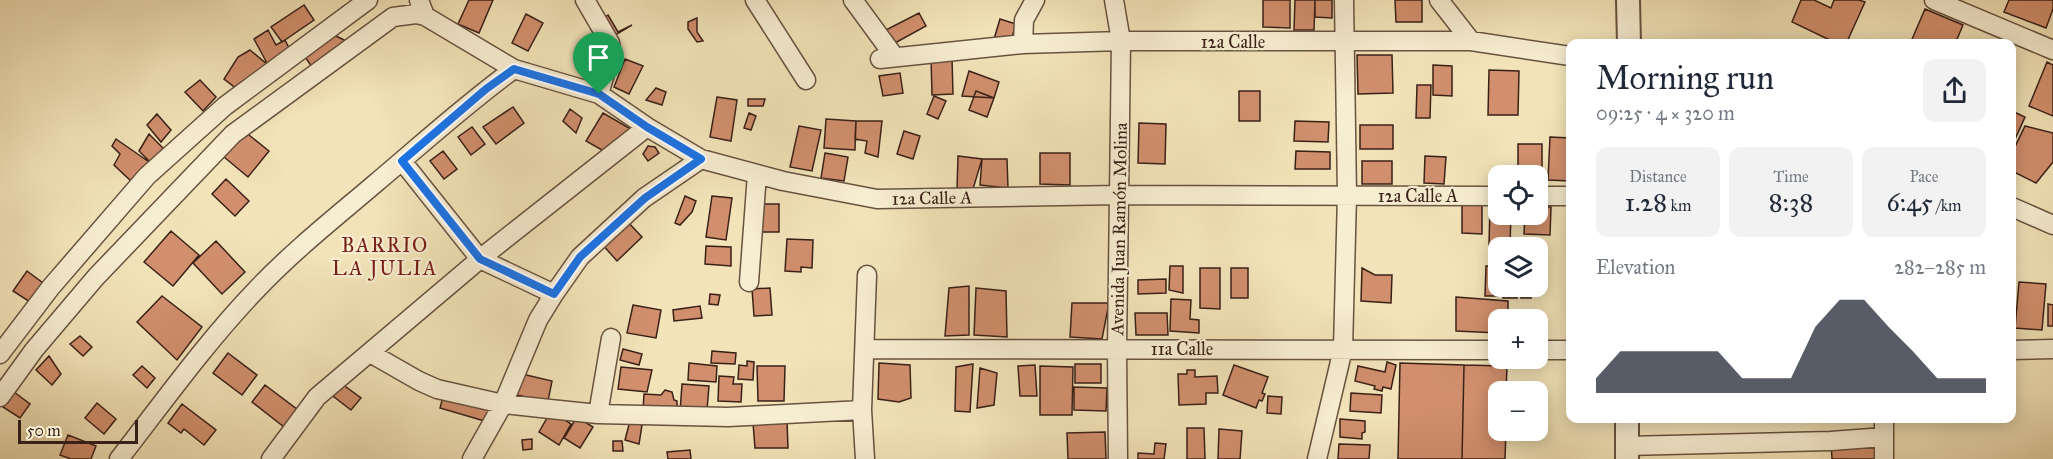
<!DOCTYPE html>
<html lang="en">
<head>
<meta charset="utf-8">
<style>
	:root { --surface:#fff; --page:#f2f2f3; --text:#1f2937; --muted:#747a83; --accent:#111827 }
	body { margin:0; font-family:"IM FELL Great Primer",serif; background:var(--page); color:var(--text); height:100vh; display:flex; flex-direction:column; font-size:22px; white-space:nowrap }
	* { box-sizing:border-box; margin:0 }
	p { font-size:20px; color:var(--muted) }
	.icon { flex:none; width:33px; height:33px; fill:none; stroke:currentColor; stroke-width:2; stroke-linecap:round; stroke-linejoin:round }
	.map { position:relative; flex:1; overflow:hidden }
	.details { position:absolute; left:1566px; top:39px; width:450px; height:384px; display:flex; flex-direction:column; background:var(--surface); border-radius:12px; box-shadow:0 3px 15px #0003 }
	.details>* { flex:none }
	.controls { position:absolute; left:1488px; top:165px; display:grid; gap:12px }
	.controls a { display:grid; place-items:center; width:60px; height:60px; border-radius:12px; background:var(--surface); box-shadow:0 3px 15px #0003; font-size:30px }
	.scale { position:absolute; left:18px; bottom:15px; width:120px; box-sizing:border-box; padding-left:6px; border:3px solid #3a2118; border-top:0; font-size:16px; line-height:21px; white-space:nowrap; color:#3a2118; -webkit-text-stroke:4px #f7edd1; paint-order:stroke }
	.pin { position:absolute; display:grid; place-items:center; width:51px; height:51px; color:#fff; margin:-62px -26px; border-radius:50% 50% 50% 0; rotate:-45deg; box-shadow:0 0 6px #0007 }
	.pin .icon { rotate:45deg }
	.round { display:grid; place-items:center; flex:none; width:63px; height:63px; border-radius:12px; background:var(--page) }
	.head { display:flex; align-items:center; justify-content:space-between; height:102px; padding:0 30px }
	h1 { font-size:33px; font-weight:600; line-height:45px }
	.metrics { display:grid; grid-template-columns:repeat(3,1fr); gap:9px; height:102px; padding:6px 30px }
	.metrics div { display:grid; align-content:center; border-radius:12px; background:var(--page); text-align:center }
	.metrics b { font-size:26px; font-weight:600 }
	.metrics small { font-size:16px; font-weight:400 }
	.metrics p { font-size:16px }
	.chart { height:168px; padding:12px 30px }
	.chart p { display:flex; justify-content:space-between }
	.chart svg { width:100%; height:108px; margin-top:6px; fill:var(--accent); opacity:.7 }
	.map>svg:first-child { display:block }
	.building { fill:#d18f6d; stroke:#3a2118; stroke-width:1.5 }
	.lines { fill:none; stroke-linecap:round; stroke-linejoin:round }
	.minor-casing { stroke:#685240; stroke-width:21 }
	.tertiary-casing { stroke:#685240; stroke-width:26 }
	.minor { stroke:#f7edd1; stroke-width:18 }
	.tertiary { stroke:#f7edd1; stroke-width:22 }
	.route-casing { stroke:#fff; stroke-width:12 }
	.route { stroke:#1a73e8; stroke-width:8 }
	.labels { text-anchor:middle; stroke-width:4.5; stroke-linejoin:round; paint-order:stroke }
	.street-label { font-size:18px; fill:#3a2118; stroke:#f7edd1 }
	.neighbourhood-label { font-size:20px; letter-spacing:1.5px; fill:#7a1f14; stroke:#f7edd1 }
</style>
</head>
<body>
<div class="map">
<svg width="2053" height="459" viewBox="0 0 2053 459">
	<rect width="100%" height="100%" fill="#f2e3b8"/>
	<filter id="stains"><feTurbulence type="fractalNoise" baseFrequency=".00333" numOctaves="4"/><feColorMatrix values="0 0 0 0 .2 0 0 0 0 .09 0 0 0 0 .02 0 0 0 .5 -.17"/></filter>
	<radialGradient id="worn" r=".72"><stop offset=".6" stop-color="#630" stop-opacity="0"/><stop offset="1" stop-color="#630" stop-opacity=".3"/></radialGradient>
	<path class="building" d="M469,0H493L479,33L458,24Z
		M1263,0H1290V28L1263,27Z
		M1295,0H1315L1314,30H1294Z
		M1315,0H1332V18L1315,17Z
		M1395,0H1422V22H1396Z
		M1801,0H1814L1831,8L1834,0H1859L1865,2L1846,44H1838L1792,22Z
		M2009,0H2053V9L2046,28L2004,12Z
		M304,5L314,20L282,42L271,27Z
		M1925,9L1963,25L1955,44H1910Z
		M919,13L926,26L895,43L884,31Z
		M526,14L543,23L528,51L512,43Z
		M608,15L618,32L632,25L612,37L602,19Z
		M697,18V32L703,41L697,42L688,29V22Z
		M1000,19L1016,24L1010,44L994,39Z
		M268,30L276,45L285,40L290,50L268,65L254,39Z
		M334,35L348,42L314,70L305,57Z
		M250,50L268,65L237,89L224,79L238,57Z
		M1357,55H1392L1393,93L1358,94Z
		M931,58H952L953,94L932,95Z
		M625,59L643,66L629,94L614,87Z
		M2047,62L2053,65V116L2029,106Z
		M1433,65L1452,66V96L1433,95Z
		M1489,70L1519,71L1518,115H1488Z
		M969,71L999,82L994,98L962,96Z
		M900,73L903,93L883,96L879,76Z
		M200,80L216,97L203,111L185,92Z
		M1417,85H1431L1430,118H1416Z
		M656,88L666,92L662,105L646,100Z
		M976,91L994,98L987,117L969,110Z
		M1239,91H1260V121H1239Z
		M934,96L946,101L938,119L927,114Z
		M717,97L737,100L731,141L710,137Z
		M748,99H765L763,106H748Z
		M513,107L524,123L496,144L483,127Z
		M570,109L582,118L576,133L563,121Z
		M2012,111L2025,117L2012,146Z
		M603,113L636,132L609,154L586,141Z
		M749,113L756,116L751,130L744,128Z
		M157,114L171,130L161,142L147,125Z
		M826,119L856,121L855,150L824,148Z
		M856,121H882L878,157L865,153L867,141L855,139Z
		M1295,121L1329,122L1328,142L1294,141Z
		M1139,123L1166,124L1165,164L1138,163Z
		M1360,125H1393V149H1360Z
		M799,126L821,130L812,171L790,167Z
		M2025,126L2053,133V162L2036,183L2012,171V153Z
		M472,127L485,144L471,155L458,137Z
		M244,131L269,151L248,177L224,157Z
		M904,131L920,136L913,159L897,154Z
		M149,134L163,148L152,164L139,151Z
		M1550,137L1570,138V181L1548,180Z
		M116,139L152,164L133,183L114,165L120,154L112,146Z
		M1518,144H1542V185H1538V176H1518Z
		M648,146L655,147L659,153L648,161L643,154Z
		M443,151L457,169L444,179L430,161Z
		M1296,151L1330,152V169H1295Z
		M825,153L848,157L844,181L821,178Z
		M1040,153H1070V185L1040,184Z
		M958,156L982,159L973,189L957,188Z
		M1425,156L1446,157L1444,184L1424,183Z
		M982,159H1007L1008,188L980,185Z
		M1362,161H1392V184H1362Z
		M226,179L249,201L235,216L212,194Z
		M685,196L696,201L692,212L680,225L675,223Z
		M712,196L732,198L726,240L706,237Z
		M1462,203H1482V234L1462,233Z
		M759,204H779V232H759Z
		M1490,205H1498V214H1511L1510,245H1489Z
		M1538,206L1551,207L1550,235L1524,234L1525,214H1538Z
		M627,221L642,237L617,261L602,244Z
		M171,231L199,255L173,286L144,262Z
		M787,239L813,240L812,268L801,267V272L785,271Z
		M216,241L245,272L222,294L193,263Z
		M706,246L731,247V266L705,264Z
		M1170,266H1183V293L1169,290Z
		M1486,266L1498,267L1499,296H1485Z
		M1538,267V290H1532L1531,298H1521V286H1538Z
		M1200,268H1220V309L1200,308Z
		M1231,268H1248V298H1231Z
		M1362,268L1375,275H1392L1391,303L1361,301Z
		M27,271L43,283L30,302L13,291Z
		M1166,279V293L1138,294V280Z
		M2019,282L2046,284L2042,330L2015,328Z
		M969,286V335L945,336L949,288Z
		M1503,286H1517V298H1503Z
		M770,288L772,315L754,316L752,289Z
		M976,288L1006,291L1007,337L974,335Z
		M710,294L720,295L718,305L709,304Z
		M162,296L202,327L177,360L137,322Z
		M1456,297L1508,301V320H1498V333L1456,331Z
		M1171,299L1191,300L1190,319L1199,320V333L1170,331Z
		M1072,303H1109L1102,339L1070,337Z
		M2048,304L2053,305V326H2048Z
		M633,305L661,310L656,338L627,333Z
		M700,306L702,318L674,321L673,310Z
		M1135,313H1167L1168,335H1136Z
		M80,336L92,347L83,356L70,344Z
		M623,349L642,354L639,365L620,360Z
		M712,351L736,353L735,364L711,363Z
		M228,353L257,375L242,395L213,373Z
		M49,356L61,374L52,385L36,370Z
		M747,361L754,362L753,380L738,379L739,365L747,366Z
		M1387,362L1396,365L1391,389L1383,387L1382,391L1374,389L1375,386L1355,381L1358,366L1385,372Z
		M689,363L717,366L716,382L688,380Z
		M879,363L910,365L911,398L899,402L878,399Z
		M1400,363L1464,365L1462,459H1398Z
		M973,364L970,412L955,411L956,367Z
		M1075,364H1101V383H1075Z
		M1035,365L1037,396H1020L1018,366Z
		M1234,365L1268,377L1262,393L1265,394L1262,401L1259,400L1256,408L1223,395Z
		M1464,365L1507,366L1506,392H1498V430H1506L1505,459H1462Z
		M142,366L155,378L147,388L133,375Z
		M757,366H785L784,401H758Z
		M1040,366L1073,367L1072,415H1040Z
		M621,367L652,370L647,392L618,389Z
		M980,368L997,373L994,405L977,408Z
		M1187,370H1195V377L1217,376L1218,393H1206V404L1179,405L1178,374H1187Z
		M522,374L552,381L548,401L516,395Z
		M719,376L734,377L733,384H742L741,402L718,401Z
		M342,384L361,398L351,410L333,396Z
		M682,384L709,386L707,410L680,412Z
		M265,385L298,410L284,427L252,402Z
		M1074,387L1107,388L1106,411L1074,410Z
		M665,390L672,392L674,400L677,401V412L643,410L644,394L661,395Z
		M14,392L30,404L20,418L3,407Z
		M444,393L493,407L488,422L440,408Z
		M1351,393L1382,395L1381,413L1350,411Z
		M1268,396L1282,397L1281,414L1267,413Z
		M97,403L116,419L104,434L85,418Z
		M182,404L216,430L204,445L184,429L181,433L168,423Z
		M551,411L571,424L559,445L539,432Z
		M577,417L593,427L580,448L564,438Z
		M1340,419L1365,421V432L1362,433V439L1340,437Z
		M630,421L642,425L639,444L625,440Z
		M787,421L788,448H755L753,423Z
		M1187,428H1204L1205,459H1187Z
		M1219,429L1242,431L1240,459H1218Z
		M1105,432L1106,459H1068L1067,433Z
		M68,435L96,446L91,459H71L60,455Z
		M532,439V449L523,450L522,440Z
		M1878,440V459H1832L1831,442Z
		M613,441H622L623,451H613Z
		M1155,443L1166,444L1164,459H1138V453L1154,454Z
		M1339,444L1370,445L1369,459H1338Z
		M690,450L691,459H668L667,452Z"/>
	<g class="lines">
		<defs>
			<path id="minor" d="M419,0L425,16L514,69L599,94L647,127L701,159L783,181L877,199L1119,195L1498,196
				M585,0L610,43L611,54L599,94
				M755,0L806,80
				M853,0L894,56
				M1114,0L1121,41L1117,349L1118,459
				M1439,0L1471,41
				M1934,0L2053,50
				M1023,44L1024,20L1035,0
				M880,59L1023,44L1121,41H1471L1570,56
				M402,161L480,259L554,294
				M1538,196H1570
				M2012,207L2053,225
				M749,282L757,174
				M865,349L1498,350
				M1538,350H1570
				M2012,350L2053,349
				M370,353L419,381L437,389L503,404L550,409L598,414L728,417L862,410
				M0,354L51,287L147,176L225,106L368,0
				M0,397L34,350L96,277L233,134L393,17L416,14L425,16
				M598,414L611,338
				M1627,446L1831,441L1884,437
				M119,459C164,401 207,341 257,289C294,250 336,217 377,182C422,144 466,104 514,69
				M271,459L317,397L486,254L647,127
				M472,459L503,404L538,320L554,294L580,257L644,198L701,159
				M865,459L862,410L867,275
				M1317,459L1343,349L1347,195L1344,0
				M1884,459V418"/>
			<path id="tertiary" d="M1628,0L1629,44
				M1627,418V459"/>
		</defs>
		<use href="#minor" class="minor-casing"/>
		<use href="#tertiary" class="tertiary-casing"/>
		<use href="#minor" class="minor"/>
		<use href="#tertiary" class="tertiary"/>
	</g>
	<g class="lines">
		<defs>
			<path id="route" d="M514,69L599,94L647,127L701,159L645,198L580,257L554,294L480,259L402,161L486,89Z"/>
		</defs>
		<use href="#route" class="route-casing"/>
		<use href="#route" class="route"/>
	</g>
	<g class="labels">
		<g class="street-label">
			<text x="1233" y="48">12a Calle</text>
			<text x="1418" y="202">12a Calle A</text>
			<text transform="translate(932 198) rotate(-1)" y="6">12a Calle A</text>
			<text transform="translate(1119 229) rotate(-89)" y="6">Avenida Juan Ramón Molina</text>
			<text x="1182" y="355">11a Calle</text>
		</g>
		<g class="neighbourhood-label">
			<text x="385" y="252">BARRIO<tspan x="385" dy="23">LA JULIA</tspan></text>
		</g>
	</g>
	<rect width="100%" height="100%" filter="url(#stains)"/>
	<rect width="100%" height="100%" fill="url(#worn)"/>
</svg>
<div class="controls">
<a><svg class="icon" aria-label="locate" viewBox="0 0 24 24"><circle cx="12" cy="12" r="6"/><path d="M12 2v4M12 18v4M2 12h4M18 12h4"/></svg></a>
<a><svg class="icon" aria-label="layers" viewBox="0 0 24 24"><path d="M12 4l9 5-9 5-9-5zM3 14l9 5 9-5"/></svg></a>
<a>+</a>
<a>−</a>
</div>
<div class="scale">50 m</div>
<div class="pin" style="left:599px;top:94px;background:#1e9e55"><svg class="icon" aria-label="arrive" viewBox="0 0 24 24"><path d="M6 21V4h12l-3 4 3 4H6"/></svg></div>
<section class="details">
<div class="head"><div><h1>Morning run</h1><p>09:25 · 4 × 320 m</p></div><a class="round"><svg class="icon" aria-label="share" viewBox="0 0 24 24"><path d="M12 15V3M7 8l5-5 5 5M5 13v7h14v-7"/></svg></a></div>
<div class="metrics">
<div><p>Distance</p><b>1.28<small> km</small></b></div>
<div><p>Time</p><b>8:38</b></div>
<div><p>Pace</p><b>6:45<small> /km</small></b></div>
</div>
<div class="chart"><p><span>Elevation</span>282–285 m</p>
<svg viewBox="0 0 160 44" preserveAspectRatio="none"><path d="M0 44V38L10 27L20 27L30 27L40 27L50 27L60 38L70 38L80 38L90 17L100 6L110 6L120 17L130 27L140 38L150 38L160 38V44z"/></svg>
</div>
</section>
</div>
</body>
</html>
